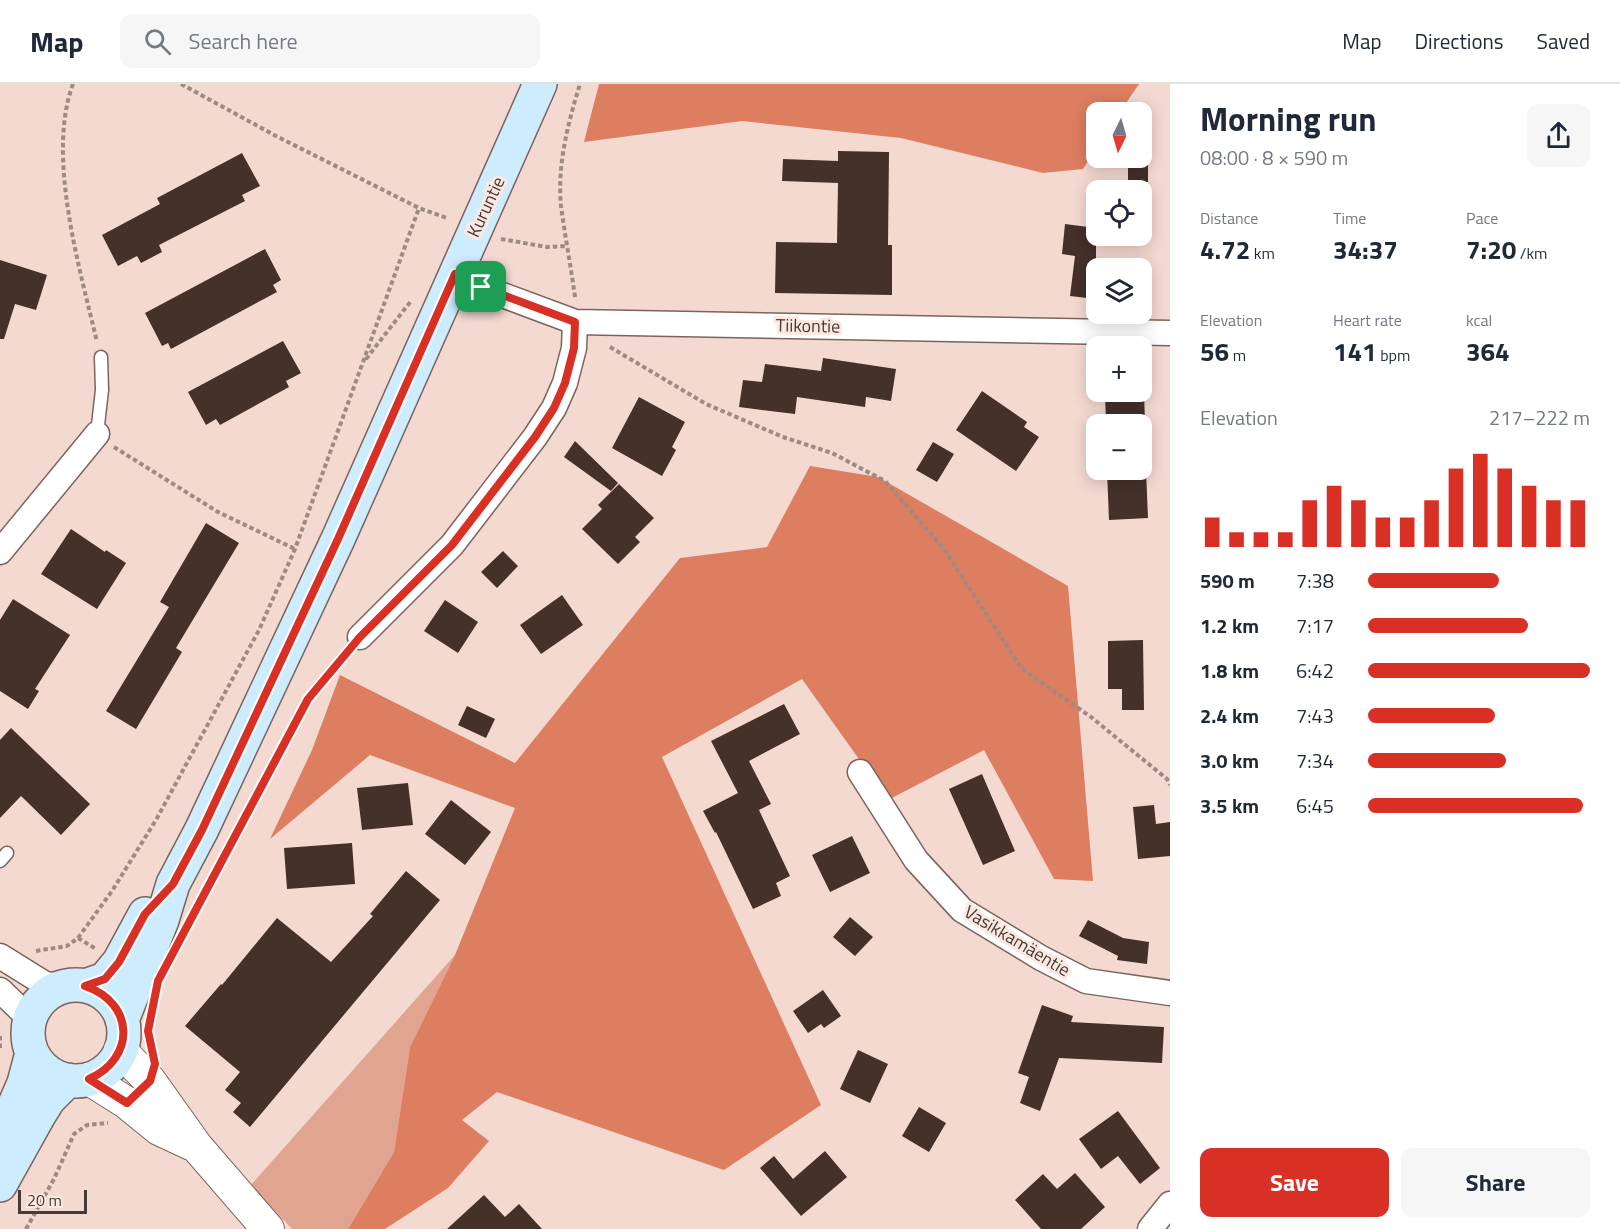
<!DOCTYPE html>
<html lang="en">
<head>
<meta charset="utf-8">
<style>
	:root { --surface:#fff; --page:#f6f6f7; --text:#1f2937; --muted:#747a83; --line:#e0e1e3; --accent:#d93025 }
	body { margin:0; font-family:"Titillium Web",sans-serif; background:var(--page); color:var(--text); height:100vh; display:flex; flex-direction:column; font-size:22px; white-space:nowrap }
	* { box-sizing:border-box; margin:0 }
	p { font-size:20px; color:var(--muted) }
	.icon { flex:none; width:33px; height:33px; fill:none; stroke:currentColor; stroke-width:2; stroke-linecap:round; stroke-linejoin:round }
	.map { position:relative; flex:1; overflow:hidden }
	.details { display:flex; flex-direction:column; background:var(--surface); width:450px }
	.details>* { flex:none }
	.needle { width:39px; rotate:185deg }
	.controls { position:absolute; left:1086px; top:18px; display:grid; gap:12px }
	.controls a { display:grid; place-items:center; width:66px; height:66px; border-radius:12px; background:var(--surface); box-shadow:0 3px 15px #0003; font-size:30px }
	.scale { position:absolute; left:18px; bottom:15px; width:69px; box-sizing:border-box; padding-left:6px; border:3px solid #453a37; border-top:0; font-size:16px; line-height:21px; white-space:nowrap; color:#453a37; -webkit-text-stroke:4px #fde8e1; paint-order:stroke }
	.pin { position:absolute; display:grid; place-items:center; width:51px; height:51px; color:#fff; margin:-26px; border-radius:12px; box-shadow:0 3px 9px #0006 }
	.round { display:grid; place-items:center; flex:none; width:63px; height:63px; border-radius:12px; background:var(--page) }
	.summary { display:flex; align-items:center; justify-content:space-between; height:102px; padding:0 30px }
	h1 { font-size:33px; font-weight:700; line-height:45px }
	.figures { display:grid; grid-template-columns:repeat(3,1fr); gap:9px; height:102px; padding:6px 30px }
	.figures div { display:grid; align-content:center }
	.figures b { font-size:26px; font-weight:700 }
	.figures small { font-size:16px; font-weight:400 }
	.figures p { font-size:16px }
	.chart { height:168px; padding:12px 30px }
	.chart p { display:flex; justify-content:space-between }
	.chart svg { width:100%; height:108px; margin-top:6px; stroke:var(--accent); stroke-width:6 }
	.primary-button { display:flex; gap:12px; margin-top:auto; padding:12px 30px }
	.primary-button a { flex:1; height:69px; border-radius:12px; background:var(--accent); color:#fff; font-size:24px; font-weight:700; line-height:69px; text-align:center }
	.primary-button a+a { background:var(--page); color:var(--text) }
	ul { padding:0 30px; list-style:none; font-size:20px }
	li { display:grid; grid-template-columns:96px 72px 1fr; align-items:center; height:45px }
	li i { height:15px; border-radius:8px; background:var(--accent) }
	header { display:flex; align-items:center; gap:36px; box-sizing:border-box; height:84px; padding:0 30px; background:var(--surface); border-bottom:2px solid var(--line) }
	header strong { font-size:28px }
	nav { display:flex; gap:33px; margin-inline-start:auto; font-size:21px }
	.search { width:420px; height:54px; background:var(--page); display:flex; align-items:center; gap:15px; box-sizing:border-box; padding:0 21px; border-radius:12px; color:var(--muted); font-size:22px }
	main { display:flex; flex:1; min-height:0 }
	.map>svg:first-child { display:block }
	.green { fill:#e0a491 }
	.forest { fill:#dd7e60 }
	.building { fill:#45302a }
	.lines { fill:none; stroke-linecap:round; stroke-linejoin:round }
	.service-casing { stroke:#7b645c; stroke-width:15 }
	.minor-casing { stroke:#7b645c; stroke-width:27 }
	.tertiary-casing { stroke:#7b645c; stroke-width:34 }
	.secondary-casing { stroke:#7b645c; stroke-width:36 }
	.path { stroke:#9d8a84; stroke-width:4; stroke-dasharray:4.5 3; stroke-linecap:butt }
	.service { stroke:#fff; stroke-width:12 }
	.minor { stroke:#fff; stroke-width:24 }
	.tertiary { stroke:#fff; stroke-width:32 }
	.secondary { stroke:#cdedff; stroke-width:33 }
	.route-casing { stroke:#fff; stroke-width:12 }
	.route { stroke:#d93025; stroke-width:8 }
	.labels { text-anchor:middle; stroke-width:6; stroke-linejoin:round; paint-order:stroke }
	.street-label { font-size:18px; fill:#453a37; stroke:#fde8e1 }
</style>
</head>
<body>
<header>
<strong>Map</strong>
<div class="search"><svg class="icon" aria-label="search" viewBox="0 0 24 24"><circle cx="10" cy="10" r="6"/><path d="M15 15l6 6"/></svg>Search here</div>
<nav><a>Map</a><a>Directions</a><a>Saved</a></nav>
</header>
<main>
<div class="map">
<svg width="1170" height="1145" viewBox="0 0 1170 1145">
	<rect width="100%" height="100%" fill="#f4d9d1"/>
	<path class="green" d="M455,871L410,963L394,1068L348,1145H292L251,1101Z"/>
	<path class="forest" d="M599,0H1139L1120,28H1096V65L1083,85L1043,89L901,54L742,37L584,58Z
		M810,382L878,393L1068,502L1093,797L1054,795L984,666L888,716L802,595L662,673L821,1021L724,1086L497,1008L462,1036L489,1057L448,1104L385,1145H348L394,1068L410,963L455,871L515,724L370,671L270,755L312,666L340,591L515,679L680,474L767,463Z"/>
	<path class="building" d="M838,67L889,68L888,161H892V211L775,209L776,158L837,159L838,99L782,97L783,75L838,77Z
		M242,69L260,102L242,111L245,117L159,161L162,168L141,179L137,172L118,182L102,151L160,120L157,114Z
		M1128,74H1148V98H1128Z
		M1065,140L1096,144V215L1070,212L1075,172L1062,170Z
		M265,165L281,196L273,201L277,208L171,265L168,259L162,262L145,229Z
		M0,176L47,191L36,226L15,220L4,255H0Z
		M283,257L301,289L286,297L289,303L220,341L216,335L206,341L188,308Z
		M823,274L896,285L891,317L866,313L865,323L797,313L795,330L739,323L743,296L762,298L765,280L821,287Z
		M982,307L1027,338L1024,343L1039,353L1016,387L956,346Z
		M1105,308H1144L1145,340H1106Z
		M639,313L685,338L672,363L676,366L662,392L612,364Z
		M575,357L618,399L611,407L564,373Z
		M933,358L954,370L937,398L916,386Z
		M1107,386H1146L1148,434L1109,436Z
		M619,400L654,434L635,453L640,458L618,480L582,445L602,425L598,421Z
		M206,439L239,459L176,564L182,568L136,645L106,627L169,523L160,518Z
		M71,445L105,468L106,466L126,479L97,525L41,490Z
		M503,467L518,482L497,504L481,488Z
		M562,511L583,541L541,570L520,541Z
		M13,515L70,551L35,605L39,607L28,625L0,607V536Z
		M445,516L478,538L458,569L424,547Z
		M1143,556L1144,626H1122V605H1108V557Z
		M784,620L800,650L749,677L771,720L759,726L790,792L776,799L781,812L753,825L716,748L715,749L703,727L738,709L711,657Z
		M467,622L495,635L486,654L458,641Z
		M11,644L90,720L61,751L21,712L0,734V656Z
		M982,690L1015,767L983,781L949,705Z
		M408,699L413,741L362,746L357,704Z
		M451,716L491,748L465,781L425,750Z
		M1154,721L1156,740L1170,738V772L1138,775L1133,723Z
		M852,752L870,789L830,808L812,771Z
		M352,759L355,800L287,805L284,764Z
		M406,787L440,816L250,1043L233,1028L241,1019L225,1006L240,988L185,942L221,900L222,901L277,834L331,878L373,832L370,830Z
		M850,833L873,853L855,872L833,853Z
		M1088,836L1123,854L1149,858L1147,880L1117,876L1118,872L1079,852Z
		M823,906L841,932L824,944L821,940L808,949L793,927Z
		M1042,921L1073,932L1071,938L1164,943L1162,979L1059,974L1040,1027L1020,1019L1029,993L1018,989Z
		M858,966L888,980L870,1019L840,1005Z
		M919,1023L946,1039L929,1068L902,1052Z
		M1118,1027L1160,1084L1140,1100L1118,1072L1101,1085L1079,1055Z
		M825,1067L847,1093L801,1132L760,1084L774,1072L793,1095Z
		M1075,1089L1105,1123L1081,1145H1041L1015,1116L1043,1090L1057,1105Z
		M484,1111L505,1133L519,1120L542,1145H447Z"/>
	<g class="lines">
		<defs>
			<path id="service" d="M97,350L102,306L101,273
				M0,777L7,769"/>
			<path id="minor" d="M455,190L481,203L575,238L1170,249
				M0,468L97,350
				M360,553L452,461L535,353L554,324L565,299L574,264L575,238
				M860,688L916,776L962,826L1041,874L1086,897L1170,909
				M0,872L45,900L64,902
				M0,906L30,935
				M1150,1145L1170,1120"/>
			<path id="tertiary" d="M120,966L150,997L197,1063L268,1145
				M89,995L127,1019L159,1045L191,1060"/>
			<path id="secondary" d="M28 949a48 48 0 1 1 96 0a48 48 0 1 1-96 0Z
				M85,902L105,895L119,878L145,830
				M122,936L162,836L173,800L202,745L338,455L540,0
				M0,1055L24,999L32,969
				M0,1101L39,1031L49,1015L68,996"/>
		</defs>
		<use href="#service" class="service-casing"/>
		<use href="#minor" class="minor-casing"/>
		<use href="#tertiary" class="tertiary-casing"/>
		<use href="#secondary" class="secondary-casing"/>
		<path class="path" d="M73,0C46,72 80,185 97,258
			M181,0L276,52L419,124L447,134
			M501,155L547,163L568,162
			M575,213C571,183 565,152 561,122C557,81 568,39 580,0
			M610,263L706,320L783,353L832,369L885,397L944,465L1021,584L1091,633L1167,695L1170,701
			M366,275L411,217
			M114,363L218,428L295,465
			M196,825L308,615L347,568
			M78,854L96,865
			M36,867L67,862L78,854L112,807L156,736L259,546L295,465L419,124
			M0,952V966
			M26,1145L54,1095L74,1050L87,1041L108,1039"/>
		<use href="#service" class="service"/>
		<use href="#minor" class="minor"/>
		<use href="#tertiary" class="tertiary"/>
		<use href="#secondary" class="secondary"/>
	</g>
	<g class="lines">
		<defs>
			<path id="route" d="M455,190L481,203L575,238L574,264L565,299L554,324L535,353L452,461L360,553L308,615L158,897L148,947L155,980L150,997L127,1019L89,995C136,974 135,919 85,902L105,895L119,878L145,830L173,800L202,746L338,455Z"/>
		</defs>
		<use href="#route" class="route-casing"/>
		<use href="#route" class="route"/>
	</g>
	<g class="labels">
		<g class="street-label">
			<text transform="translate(486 123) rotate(-65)" y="6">Kuruntie</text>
			<text transform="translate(808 242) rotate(1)" y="6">Tiikontie</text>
			<text transform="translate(1017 857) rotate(31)" y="6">Vasikkamäentie</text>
		</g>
	</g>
</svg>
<div class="controls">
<a><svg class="needle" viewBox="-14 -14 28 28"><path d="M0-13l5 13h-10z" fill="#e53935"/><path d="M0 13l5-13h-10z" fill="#747a83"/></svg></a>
<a><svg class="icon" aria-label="locate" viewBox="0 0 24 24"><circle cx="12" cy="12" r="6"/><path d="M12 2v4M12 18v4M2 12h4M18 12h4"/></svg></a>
<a><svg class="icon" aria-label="layers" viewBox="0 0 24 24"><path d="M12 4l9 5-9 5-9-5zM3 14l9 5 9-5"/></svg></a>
<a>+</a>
<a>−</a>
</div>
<div class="scale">20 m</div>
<div class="pin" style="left:481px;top:203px;background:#1e9e55"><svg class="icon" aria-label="arrive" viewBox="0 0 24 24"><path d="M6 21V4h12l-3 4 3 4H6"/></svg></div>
</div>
<section class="details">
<div class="summary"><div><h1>Morning run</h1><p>08:00 · 8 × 590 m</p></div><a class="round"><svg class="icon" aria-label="share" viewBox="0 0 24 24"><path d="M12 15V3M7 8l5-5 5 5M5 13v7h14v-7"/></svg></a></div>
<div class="figures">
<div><p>Distance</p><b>4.72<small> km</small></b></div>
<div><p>Time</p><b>34:37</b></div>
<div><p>Pace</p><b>7:20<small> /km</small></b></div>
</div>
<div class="figures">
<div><p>Elevation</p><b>56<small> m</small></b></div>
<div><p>Heart rate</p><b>141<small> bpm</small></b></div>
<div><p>kcal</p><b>364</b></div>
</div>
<div class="chart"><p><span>Elevation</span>217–222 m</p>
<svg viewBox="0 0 160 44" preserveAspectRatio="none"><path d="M5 44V32M15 44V38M25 44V38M35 44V38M45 44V25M55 44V19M65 44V25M75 44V32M85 44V32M95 44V25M105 44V12M115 44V6M125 44V12M135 44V19M145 44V25M155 44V25"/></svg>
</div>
<ul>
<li><b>590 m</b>7:38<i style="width:59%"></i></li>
<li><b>1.2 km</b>7:17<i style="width:72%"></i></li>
<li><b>1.8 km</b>6:42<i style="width:100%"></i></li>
<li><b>2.4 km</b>7:43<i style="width:57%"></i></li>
<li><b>3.0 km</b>7:34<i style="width:62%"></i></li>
<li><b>3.5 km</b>6:45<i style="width:97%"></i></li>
</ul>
<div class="primary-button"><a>Save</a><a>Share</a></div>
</section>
</main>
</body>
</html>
